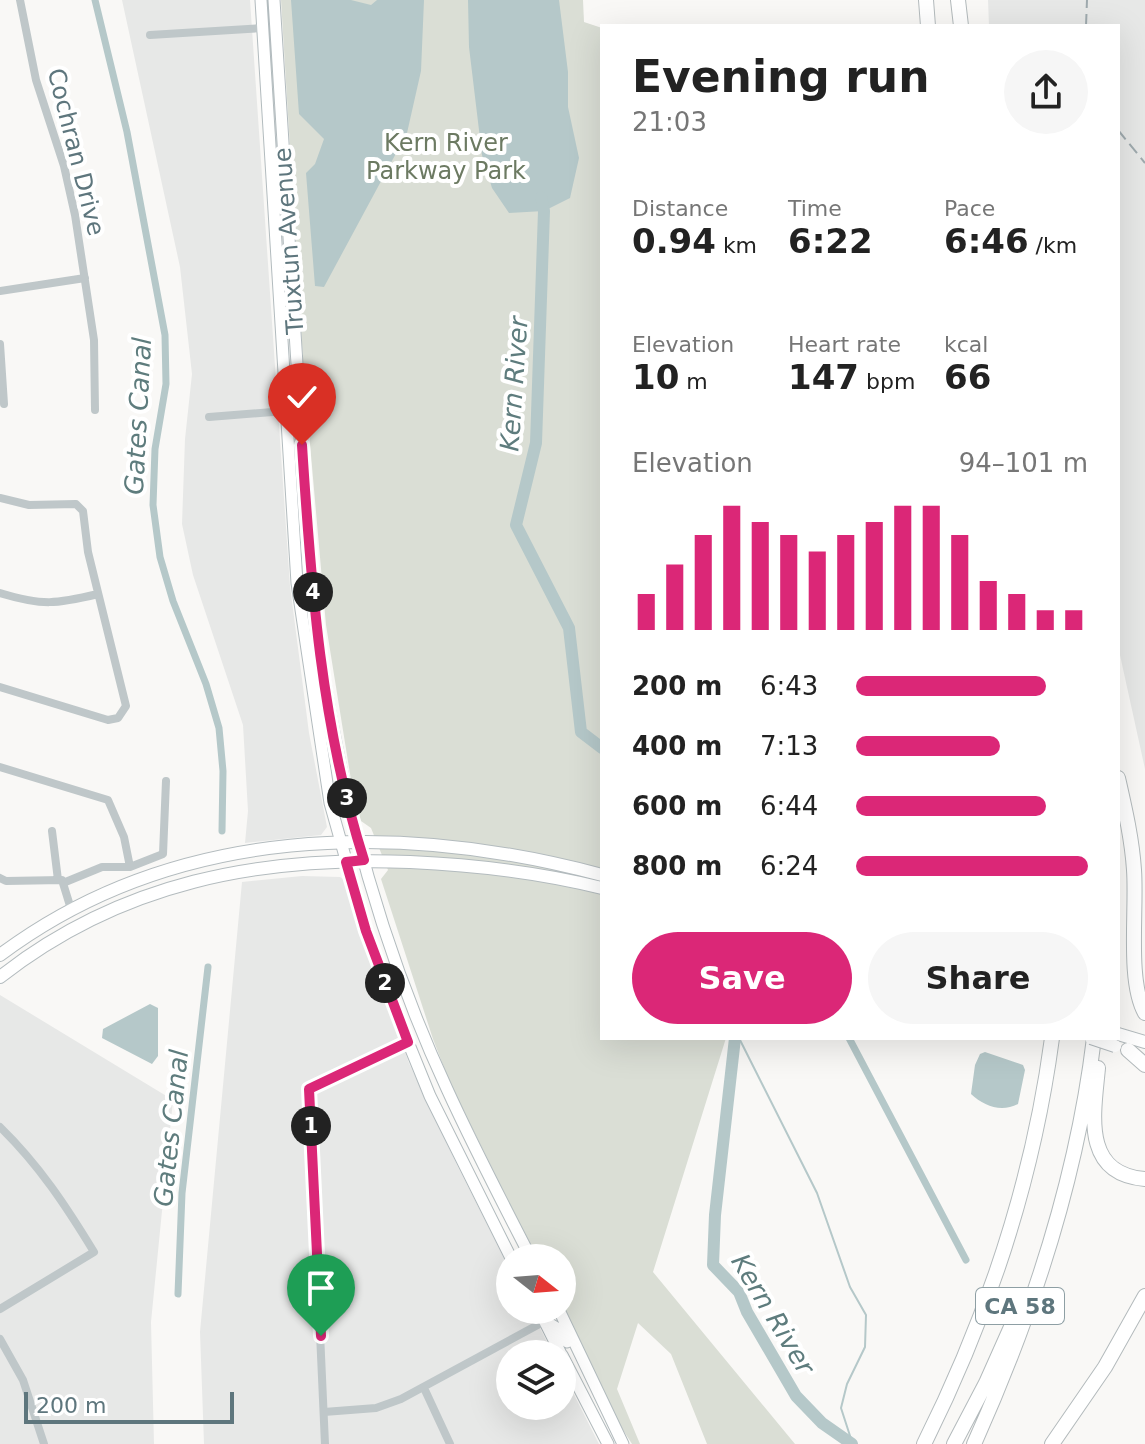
<!DOCTYPE html>
<html lang="en">
<head>
<meta charset="utf-8">
<style>
	:root { --surface:#fff; --page:#f6f6f6; --text:#222; --muted:#767676; --accent:#db2777 }
	body { margin:0; font-family:"DejaVu Sans",sans-serif; background:var(--page); color:var(--text); height:100vh; display:flex; flex-direction:column; font-size:30px; white-space:nowrap }
	* { box-sizing:border-box; margin:0 }
	p { font-size:26px; color:var(--muted) }
	.icon { flex:none; width:44px; height:44px; fill:none; stroke:currentColor; stroke-width:2; stroke-linecap:round; stroke-linejoin:round }
	.map { position:relative; flex:1; overflow:hidden }
	.side { position:absolute; left:600px; top:24px; width:520px; height:1016px; display:flex; flex-direction:column; background:var(--surface); border-radius:0px; box-shadow:0 8px 32px #0002 }
	.side>* { flex:none }
	.needle { width:52px; rotate:107deg }
	.tools { position:absolute; left:496px; top:1244px; display:grid; gap:16px }
	.tools a { display:grid; place-items:center; width:80px; height:80px; border-radius:50%; background:var(--surface); box-shadow:0 8px 32px #0002; font-size:40px }
	.scale { position:absolute; left:24px; bottom:20px; width:210px; box-sizing:border-box; padding-left:8px; border:4px solid #5e767d; border-top:0; font-size:22px; line-height:28px; white-space:nowrap; color:#5e767d; -webkit-text-stroke:6px #fff; paint-order:stroke }
	.pin { position:absolute; display:grid; place-items:center; width:68px; height:68px; color:#fff; margin:-82px -34px; border-radius:50% 50% 50% 0; rotate:-45deg; box-shadow:0 0 8px #0007 }
	.pin .icon { rotate:45deg }
	.km { position:absolute; width:40px; height:40px; margin:-20px; border-radius:50%; background:#222; color:#fff; font-size:22px; line-height:40px; text-align:center }
	.round { display:grid; place-items:center; flex:none; width:84px; height:84px; border-radius:42px; background:var(--page) }
	.summary { display:flex; align-items:center; justify-content:space-between; height:136px; padding:0 32px }
	h1 { font-size:44px; font-weight:600; line-height:60px }
	.figures { display:grid; grid-template-columns:repeat(3,1fr); gap:12px; height:136px; padding:8px 32px }
	.figures div { display:grid; align-content:center }
	.figures b { font-size:34px; font-weight:600 }
	.figures small { font-size:22px; font-weight:400 }
	.figures p { font-size:22px }
	.chart { height:224px; padding:16px 32px }
	.chart p { display:flex; justify-content:space-between }
	.chart svg { width:100%; height:144px; margin-top:8px; stroke:var(--accent); stroke-width:6 }
	.action { display:flex; gap:16px; margin-top:auto; padding:16px 32px }
	.action a { flex:1; height:92px; border-radius:48px; background:var(--accent); color:#fff; font-size:32px; font-weight:600; line-height:92px; text-align:center }
	.action a+a { background:var(--page); color:var(--text) }
	ul { padding:0 32px; list-style:none; font-size:26px }
	li { display:grid; grid-template-columns:128px 96px 1fr; align-items:center; height:60px }
	li i { height:20px; border-radius:10px; background:var(--accent) }
	.map>svg:first-child { display:block }
	.built { fill:#e7e8e7 }
	.green { fill:#daded5 }
	.water { fill:#b5c8c9 }
	.lines { fill:none; stroke-linecap:round; stroke-linejoin:round }
	.stream { stroke:#b5c8c9; stroke-width:2 }
	.canal { stroke:#b5c8c9; stroke-width:7 }
	.river { stroke:#b5c8c9; stroke-width:12 }
	.secondary-casing { stroke:#b2bbbe; stroke-width:13 }
	.primary-casing { stroke:#b3bbbe; stroke-width:14 }
	.highway-casing { stroke:#b3babc; stroke-width:16 }
	.street { stroke:#bfc7c9; stroke-width:8 }
	.secondary { stroke:#fff; stroke-width:11 }
	.primary { stroke:#fff; stroke-width:12 }
	.highway { stroke:#fff; stroke-width:14 }
	.rail { stroke:#9faaae; stroke-width:2; stroke-dasharray:12 6; stroke-linecap:butt }
	.primary-bridge-casing { stroke:#b3bbbe; stroke-width:14; stroke-linecap:butt }
	.primary-bridge { stroke:#fff; stroke-width:12 }
	.route-casing { stroke:#fff; stroke-width:16 }
	.route { stroke:#db2777; stroke-width:10 }
	.labels { text-anchor:middle; stroke-width:8; stroke-linejoin:round; paint-order:stroke }
	.shield { fill:#fff; stroke:#8e9fa4; stroke-width:2 }
	.shield-label { font-size:22px; font-weight:bold; fill:#5e767d }
	.park-label { font-size:24px; fill:#6c7a62; stroke:#fff }
	.street-label { font-size:24px; fill:#5e767d; stroke:#fff }
	.water-label { font-size:26px; font-style:italic; fill:#5e7c7d; stroke:#fff }
</style>
</head>
<body>
<div class="map">
<svg width="1145" height="1444" viewBox="0 0 1145 1444">
	<rect width="100%" height="100%" fill="#f9f8f6"/>
	<path class="built" d="M122,0H250L290,586L309,733L327,827L321,835L245,843L248,811L243,725L193,575L182,524L185,439L192,374L180,267Z
		M988,0H1145V769L1118,646V26H989Z
		M302,876L340,877L346,881L372,962L409,1063L458,1167L510,1269V1310H531L553,1354H510V1406H562V1371L599,1444H204L200,1332L242,882Z
		M0,995L173,1100L151,1322L154,1444H0Z"/>
	<path class="green" d="M281,0H583L584,22L602,28V1038H726L653,1272L795,1444H707L671,1354L638,1323L617,1389L640,1444H632L609,1408L562,1310V1258H536L450,1083L433,1039L381,879L388,870L371,828L361,821L352,786L326,625L304,376Z"/>
	<path class="water" d="M291,0H351L371,5L377,0H424L421,71L407,133L324,287L315,286L306,173L315,164L324,139L299,114Z
		M468,0H559L568,72V107L579,158L570,198L544,211L509,213L492,188L482,155L469,47Z
		M150,1004L158,1008V1056L152,1064L102,1038L103,1029Z
		M985,1052L1023,1065L1025,1070L1018,1104C1001,1113 984,1106 971,1094L975,1065L980,1054Z"/>
	<g class="lines">
		<path class="stream" d="M739,1038L817,1193L850,1287L866,1315L865,1347L847,1384L841,1408L852,1442"/>
		<path class="canal" d="M95,0L127,132L165,335L166,384L155,449L153,505L160,557L173,601L206,684L219,728L223,771L222,831
			M849,1038L966,1260
			M178,1294L182,1193L208,967"/>
		<path class="river" d="M541,197L544,211L536,443L516,525L569,628L581,732L602,748
			M735,1038L715,1215L713,1265L739,1292L747,1312L796,1396L822,1423L852,1444"/>
		<defs>
			<path id="secondary" d="M261,0L297,583L330,803L366,931L395,1010L430,1096L511,1258
				M274,0L309,554C325,737 369,921 447,1089C473,1146 502,1202 531,1258
				M539,1310L561,1354
				M559,1310L623,1444
				M545,1321L560,1330L567,1342
				M562,1355L608,1444"/>
			<path id="primary" d="M0,955C175,824 399,821 602,875
				M0,977C121,882 260,856 410,862C476,865 538,872 602,888
				M1118,1034L1145,1042"/>
			<path id="highway" d="M926,0L928,26
				M958,0L961,26
				M1118,778C1125,809 1132,839 1134,870C1137,909 1127,981 1145,1013
				M1128,1050L1145,1065
				M1098,1068C1094,1112 1081,1174 1145,1179
				M924,1444C988,1316 1033,1180 1052,1038
				M954,1444L986,1383L1019,1309
				M974,1444C1032,1315 1077,1179 1094,1038
				M1052,1444L1105,1367L1145,1296"/>
		</defs>
		<use href="#secondary" class="secondary-casing"/>
		<use href="#primary" class="primary-casing"/>
		<use href="#highway" class="highway-casing"/>
		<path class="street" d="M20,0L36,80L64,166L75,215L94,340L95,410
			M150,35L263,28
			M0,291L85,278
			M0,344L4,404
			M209,417L285,411
			M0,498L29,505L76,504L83,511L88,552L126,706L118,718L108,720L0,687
			M0,593C43,606 56,604 98,594
			M0,767L108,800L124,837L130,867
			M52,831L58,880
			M0,878L6,881L62,880L71,909
			M63,883L102,867H130L163,854L166,781
			M0,1127C39,1165 66,1206 94,1252L0,1309
			M0,1339L23,1380L44,1444
			M424,1388L450,1444
			M324,1412L376,1408L401,1399L545,1321
			M325,1444L309,1089L408,1042"/>
		<use href="#secondary" class="secondary"/>
		<use href="#primary" class="primary"/>
		<use href="#highway" class="highway"/>
		<path class="rail" d="M1086,26L1087,0
			M1118,130L1145,163"/>
		<defs>
			<path id="primary-bridge" d="M1091,1038L1115,1046"/>
		</defs>
		<use href="#primary-bridge" class="primary-bridge-casing"/>
		<use href="#primary-bridge" class="primary-bridge"/>
	</g>
	<g class="lines">
		<defs>
			<path id="route" d="M302,445C311,585 321,726 364,860L346,862L366,931L408,1042L309,1089L321,1336"/>
		</defs>
		<use href="#route" class="route-casing"/>
		<use href="#route" class="route"/>
	</g>
	<g class="labels">
		<rect class="shield" x="976" y="1288" width="88" height="36" rx="6"/>
		<g class="shield-label">
			<text x="1020" y="1314">CA 58</text>
		</g>
		<g class="park-label">
			<text x="446" y="151">Kern River<tspan x="446" dy="28">Parkway Park</tspan></text>
		</g>
		<g class="street-label">
			<text transform="translate(76 152) rotate(76)" y="8">Cochran Drive</text>
			<text transform="translate(289 241) rotate(-94)" y="8">Truxtun Avenue</text>
		</g>
		<g class="water-label">
			<text transform="translate(514 384) rotate(-86)" y="9">Kern River</text>
			<text transform="translate(138 416) rotate(-87)" y="9">Gates Canal</text>
			<text transform="translate(171 1128) rotate(-84)" y="9">Gates Canal</text>
			<text transform="translate(773 1314) rotate(59)" y="9">Kern River</text>
		</g>
	</g>
</svg>
<div class="tools">
<a><svg class="needle" viewBox="-14 -14 28 28"><path d="M0-13l5 13h-10z" fill="#e53935"/><path d="M0 13l5-13h-10z" fill="#767676"/></svg></a>
<a><svg class="icon" aria-label="layers" viewBox="0 0 24 24"><path d="M12 4l9 5-9 5-9-5zM3 14l9 5 9-5"/></svg></a>
</div>
<div class="scale">200 m</div>
<div class="pin" style="left:321px;top:1336px;background:#1e9e55"><svg class="icon" aria-label="arrive" viewBox="0 0 24 24"><path d="M6 21V4h12l-3 4 3 4H6"/></svg></div>
<div class="pin" style="left:302px;top:445px;background:#d93025"><svg class="icon" aria-label="check" viewBox="0 0 24 24"><path d="M5 12l5 5 9-10"/></svg></div>
<b class="km" style="left:311px;top:1126px">1</b>
<b class="km" style="left:385px;top:983px">2</b>
<b class="km" style="left:347px;top:798px">3</b>
<b class="km" style="left:313px;top:592px">4</b>
<section class="side">
<div class="summary"><div><h1>Evening run</h1><p>21:03</p></div><a class="round"><svg class="icon" aria-label="share" viewBox="0 0 24 24"><path d="M12 15V3M7 8l5-5 5 5M5 13v7h14v-7"/></svg></a></div>
<div class="figures">
<div><p>Distance</p><b>0.94<small> km</small></b></div>
<div><p>Time</p><b>6:22</b></div>
<div><p>Pace</p><b>6:46<small> /km</small></b></div>
</div>
<div class="figures">
<div><p>Elevation</p><b>10<small> m</small></b></div>
<div><p>Heart rate</p><b>147<small> bpm</small></b></div>
<div><p>kcal</p><b>66</b></div>
</div>
<div class="chart"><p><span>Elevation</span>94–101 m</p>
<svg viewBox="0 0 160 44" preserveAspectRatio="none"><path d="M5 44V33M15 44V24M25 44V15M35 44V6M45 44V11M55 44V15M65 44V20M75 44V15M85 44V11M95 44V6M105 44V6M115 44V15M125 44V29M135 44V33M145 44V38M155 44V38"/></svg>
</div>
<ul>
<li><b>200 m</b>6:43<i style="width:82%"></i></li>
<li><b>400 m</b>7:13<i style="width:62%"></i></li>
<li><b>600 m</b>6:44<i style="width:82%"></i></li>
<li><b>800 m</b>6:24<i style="width:100%"></i></li>
</ul>
<div class="action"><a>Save</a><a>Share</a></div>
</section>
</div>
</body>
</html>
